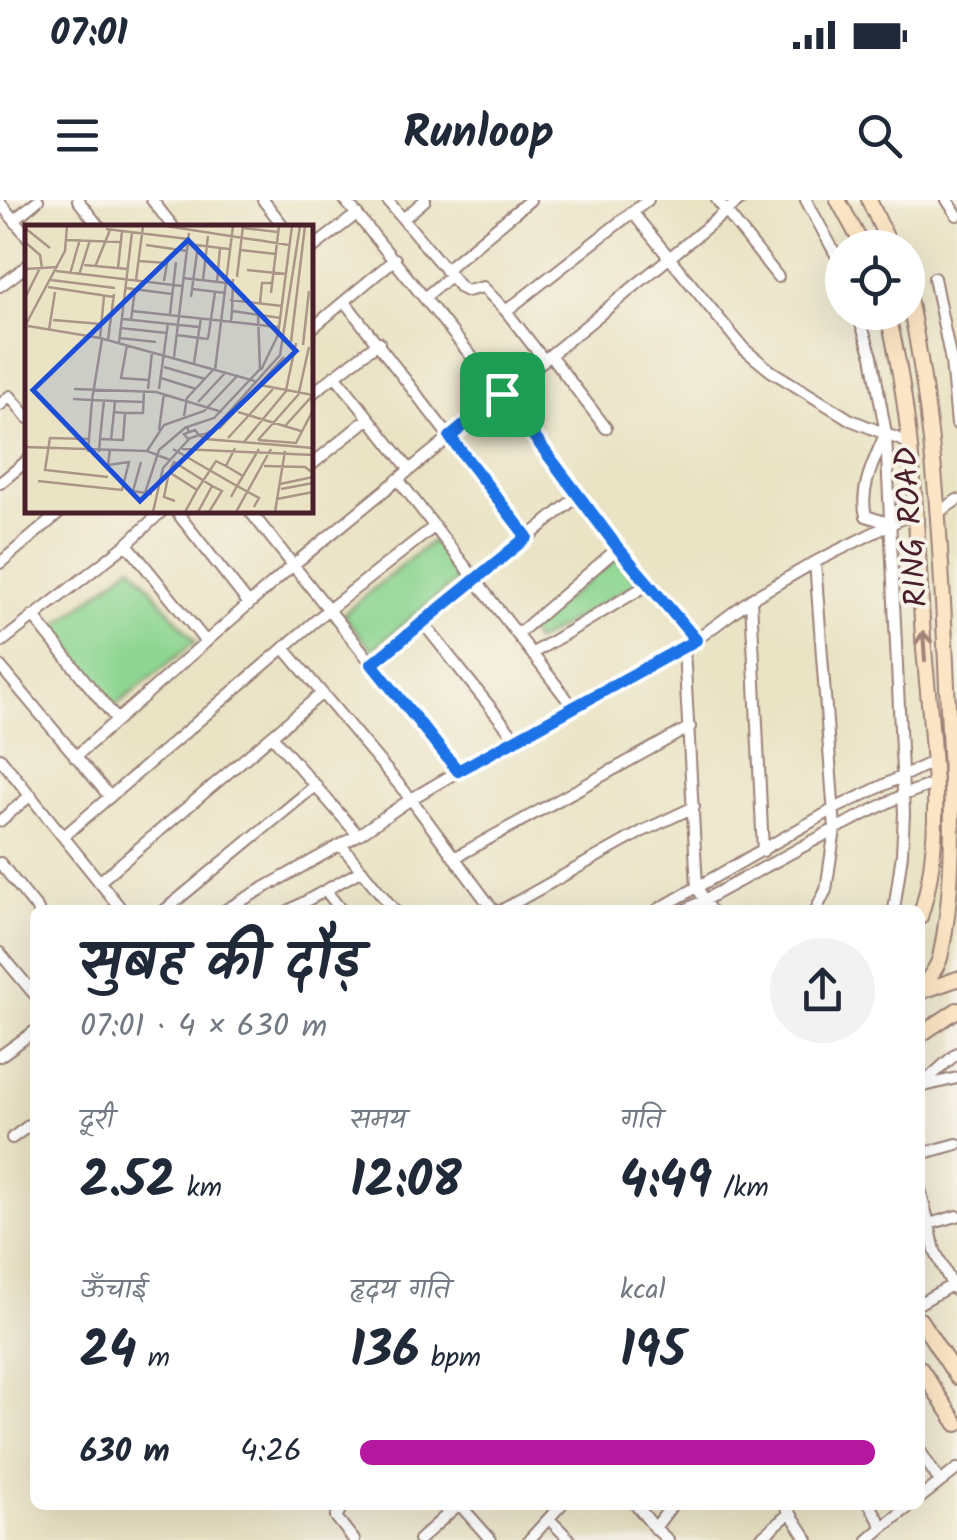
<!DOCTYPE html>
<html lang="hi">
<head>
<meta charset="utf-8">
<style>
	:root { --surface:#fff; --page:#f2f2f3; --text:#1f2937; --muted:#747a83; --accent:#b5179e }
	body { margin:0; font-family:Kalam,"Playpen Sans Deva",sans-serif; background:var(--page); color:var(--text); height:100vh; display:flex; flex-direction:column; font-size:38px; white-space:nowrap }
	* { box-sizing:border-box; margin:0 }
	p { font-size:32px; color:var(--muted) }
	.icon { flex:none; width:55px; height:55px; fill:none; stroke:currentColor; stroke-width:2; stroke-linecap:round; stroke-linejoin:round }
	.map { position:relative; flex:1; overflow:hidden }
	.side { position:absolute; left:30px; top:705px; width:895px; height:605px; display:flex; flex-direction:column; background:var(--surface); border-radius:15px; box-shadow:0 10px 40px #0002 }
	.side>* { flex:none }
	.fabs { position:absolute; left:825px; top:30px; display:grid; gap:20px }
	.fabs a { display:grid; place-items:center; width:100px; height:100px; border-radius:50%; background:var(--surface); box-shadow:0 10px 40px #0002; font-size:50px }
	.pin { position:absolute; display:grid; place-items:center; width:85px; height:85px; color:#fff; margin:-42px; border-radius:20px; box-shadow:0 5px 15px #0006 }
	.round { display:grid; place-items:center; flex:none; width:105px; height:105px; border-radius:52px; background:var(--page) }
	.headline { display:flex; align-items:center; justify-content:space-between; height:170px; padding:0 50px }
	h1 { font-size:55px; font-weight:800; line-height:75px }
	.figures { display:grid; grid-template-columns:repeat(3,1fr); gap:15px; height:170px; padding:10px 50px }
	.figures div { display:grid; align-content:center }
	.figures b { font-size:50px; font-weight:800 }
	.figures small { font-size:28px; font-weight:400 }
	.figures p { font-size:28px }
	ul { padding:0 50px; list-style:none; font-size:32px }
	li { display:grid; grid-template-columns:160px 120px 1fr; align-items:center; height:75px }
	li i { height:25px; border-radius:12px; background:var(--accent) }
	.status { display:flex; justify-content:space-between; align-items:center; height:70px; padding:0 50px; background:var(--surface); direction:ltr }
	.status svg { height:28px; fill:currentColor }
	header { display:flex; justify-content:space-between; align-items:center; height:130px; padding:0 50px; background:var(--surface); font-size:45px; font-weight:800 }
	.map>svg:first-child { display:block }
	.green { fill:#8ed692; stroke:#6c7a5e; stroke-width:2.5 }
	.lines { fill:none; stroke-linecap:round; stroke-linejoin:round }
	.minor-casing { stroke:#9a8178; stroke-width:14 }
	.secondary-casing { stroke:#9a8178; stroke-width:18 }
	.minor { stroke:#fff; stroke-width:10 }
	.secondary { stroke:#fce5c4; stroke-width:14 }
	.oneway { stroke:#a38278 }
	.route-casing { stroke:#fff; stroke-width:20 }
	.route { stroke:#1a73e8; stroke-width:12 }
	.labels { text-anchor:middle; stroke-width:8; stroke-linejoin:round; paint-order:stroke }
	.street-label { font-size:32px; fill:#4a1f2b; stroke:#f7f3e8 }
	.inset-road { fill:none; stroke:#aa9587; stroke-width:2.5 }
	.view { fill:#1d4ed8; fill-opacity:0.15; stroke:#1d4ed8; stroke-width:5 }
	.inset-edge { fill:none; stroke:#4a1f2b; stroke-width:5 }
</style>
</head>
<body>
<div class="status"><b>07:01</b><svg viewBox="0 0 49 12"><path d="M0 12V9h3v3zM5 12V6h3v6zM10 12V3h3v9zM15 12V0h3v12zM26 1h20v11H26zM47 4h2v5h-2z"/></svg></div>
<header><svg class="icon" aria-label="menu" viewBox="0 0 24 24"><path d="M4 6h16M4 12h16M4 18h16"/></svg>Runloop<svg class="icon" aria-label="search" viewBox="0 0 24 24"><circle cx="10" cy="10" r="6"/><path d="M15 15l6 6"/></svg></header>
<div class="map">
<svg width="957" height="1340" viewBox="0 0 957 1340">
	<rect width="100%" height="100%" fill="#f7f3e8"/>
	<filter id="ink" filterUnits="userSpaceOnUse"><feTurbulence type="fractalNoise" baseFrequency=".01" numOctaves="2"/><feDisplacementMap in="SourceGraphic" scale="20" xChannelSelector="R" yChannelSelector="G"/><feConvolveMatrix kernelMatrix="1 2 1 2 8 2 1 2 1" color-interpolation-filters="sRGB"/></filter>
	<filter id="wash" filterUnits="userSpaceOnUse"><feTurbulence type="fractalNoise" baseFrequency=".0048" numOctaves="4" result="noise"/><feDisplacementMap in="SourceGraphic" scale="40" xChannelSelector="R" yChannelSelector="G"/><feGaussianBlur stdDeviation="2.25" result="paint"/><feColorMatrix in="noise" values="0 0 0 0 0 0 0 0 0 0 0 0 0 0 0 0 0 1.4 0 .05"/><feComposite in="paint" operator="in"/></filter>
	<g filter="url(#wash)">
		<rect width="100%" height="100%" fill="#eae3c4"/>
		<path class="green" d="M433,340L462,376L372,450L343,414Z
			M617,357L638,382L535,442L528,430Z
			M132,365L195,442L114,507L52,430Z"/>
	</g>
	<g filter="url(#ink)">
		<g class="lines">
			<defs>
				<path id="minor" d="M78,0L100,28
					M152,0L174,28
					M263,0L285,28
					M345,0L502,194L618,348L696,441
					M387,0L461,88L467,91L483,87L506,111
					M717,0L778,77
					M806,0L842,66
					M947,0L957,15
					M0,3L28,37
					M632,12L744,149L771,171L851,220L886,234L904,613L902,654L894,710
					M403,19L425,0
					M14,20L38,0
					M310,50L357,14
					M445,70L530,0
					M934,78L951,161L957,224
					M0,86L28,65
					M424,98L450,76
					M345,102L527,337
					M857,112L872,156L886,234L909,243
					M310,130L395,59
					M550,155L606,228
					M544,160L506,111L648,0
					M335,175L410,270
					M310,195L379,142
					M0,205L10,196L28,218
					M884,237C874,261 859,289 866,316L891,324
					M310,266L369,218
					M398,279L573,507
					M0,283L28,260
					M175,310L249,404
					M249,310L458,571
					M939,312L957,300
					M127,344L206,442
					M815,362L835,629L826,690L816,710
					M0,363L63,310
					M751,399L763,651
					M33,416L117,520
					M423,423L515,538
					M518,434L618,348
					M0,443L127,344L163,310
					M284,448L411,599L493,710
					M684,449L697,687L710,710
					M533,453L649,384
					M372,465L578,296
					M0,466L110,597
					M272,536L358,635
					M75,557L292,366L740,0
					M0,558L122,710
					M0,621L31,595
					M64,636L328,410L435,326
					M341,645L394,710
					M454,658L690,527
					M0,663L38,710
					M99,682L321,494
					M326,691L341,710
					M165,710L316,585
					M225,710L358,635L411,599L515,538L684,449L751,399L815,362L915,312
					M290,710L362,670
					M502,710L643,631L694,607
					M657,710L834,609L932,562
					M686,710L835,629L903,595L933,584
					M0,753L35,795
					M0,856L35,831
					M920,886L957,853
					M924,886L957,878
					M12,938L35,921
					M920,954L957,944
					M920,989L929,1024L920,1026
					M957,1016L929,1024L935,1051L952,1085L957,1083
					M920,1103L952,1085L957,1092
					M920,1251L940,1282
					M920,1298L957,1269
					M343,1305L336,1317L354,1340
					M460,1305L491,1340
					M636,1305L655,1328L672,1305
					M785,1305L808,1340
					M870,1305L883,1327L911,1305
					M549,1319L570,1340
					M655,1328L668,1340
					M419,1340L458,1305
					M529,1340L561,1305
					M758,1340L790,1313
					M868,1340L883,1327"/>
				<path id="secondary" d="M838,0L864,48
					M869,0L891,48
					M908,94C937,231 942,370 948,509C952,590 957,679 940,758C937,769 927,780 920,790
					M887,112C914,218 916,329 923,437C930,528 948,629 920,717
					M920,792L957,779
					M920,835L957,810
					M920,1120L957,1177
					M920,1168L957,1224"/>
			</defs>
			<use href="#minor" class="minor-casing"/>
			<use href="#secondary" class="secondary-casing"/>
			<use href="#minor" class="minor"/>
			<use href="#secondary" class="secondary"/>
		</g>
		<defs><path id="oneway-shaft" d="M-6 0H5M1.5-3L5.5 0L1.5 3" fill="none" stroke-width="1.6" stroke-linecap="round" stroke-linejoin="round" transform="scale(2.5)"/></defs>
		<use class="oneway" href="#oneway-shaft" transform="translate(924 446) rotate(-94)"/>
	</g>
	<g class="lines" filter="url(#ink)">
		<defs>
			<path id="route" d="M502,194L618,348L696,440L458,571L372,464L527,337L450,237Z"/>
		</defs>
		<use href="#route" class="route-casing"/>
		<use href="#route" class="route"/>
	</g>
	<g class="labels">
		<g class="street-label">
			<text transform="translate(910 327) rotate(-94)" y="11">RING ROAD</text>
		</g>
	</g>
	<g transform="translate(25 25)">
		<rect width="288" height="288" fill="#eae3c4"/>
		<path class="inset-road" d="M141,1L264,20M275,1L255,130L188,205L180,209L174,210L163,214L159,209L170,205L174,210L181,214L288,223M0,3L25,23M218,3L253,7M81,4L163,14M41,15L95,17M0,17L15,30L17,43M163,19L204,24M121,20L162,26M215,25L251,29M113,36L142,38L139,56M59,40L103,44M70,42L85,5M93,43L97,6M0,44L33,42M222,45L262,49M31,46L157,61M45,49L55,14M54,50L65,15M212,52L218,1M158,53L202,58M26,55L90,63M111,55L118,1M178,55L183,11M192,57L195,23M23,62L89,72M101,63L147,69M167,64L201,68M246,68L254,1M166,72L173,20M0,73L15,43M205,75L257,81M235,78L237,58H247M107,86L253,102M207,86L208,54M145,89L151,37M98,94L174,102M28,95L76,99M106,95L110,65M206,96L207,86L256,93M0,101L40,26L42,1M3,101L75,113L230,156M95,103L142,108M24,105L30,67M151,110L183,114M75,113L79,71M94,113L131,117M183,114L190,67M83,115L89,69M266,117L280,1M94,118L107,7M102,120L96,153L124,155M278,120L284,66M149,132L164,8M169,138L176,93M139,142L180,154M190,145L208,1M236,145L253,110L267,1M136,153L171,164M235,160L288,170L260,201M49,164L131,167L197,187M123,164L127,127M134,164L143,98M261,165L271,118M274,167L284,122M48,174L67,175L77,114M173,177L201,147M89,187L90,176L119,177M213,187L276,206M159,191L162,173L188,145M194,204L259,132M134,205L139,168M164,207L162,202L189,193L235,144L233,90M203,213L248,164M64,214L25,213L20,245L83,252M75,214L79,175M86,215L89,187L100,188M233,215L271,218L288,185M233,215L274,169M219,217L262,165M0,222L122,226L145,235M148,224L212,261L218,251M157,224L288,230M122,226L139,200L179,186L213,150M63,227L67,175L90,176M74,227L75,214L98,215L100,188H118L119,166M116,237L108,266L127,269M201,241L218,251L234,224M239,241L280,242L288,248M144,247L139,272L150,276M13,256L59,261M255,259L288,252M59,261L97,265L104,237L83,240L85,224M256,264L288,258M172,265L191,236L201,241L210,223M120,268L134,225L161,202M206,272L212,261L234,273L229,282M252,274L288,267M128,287L138,243L164,214M160,287L172,265L144,247L149,237L187,261L173,287M184,287L197,266L187,261M211,287L246,224M250,287L260,226"/>
		<path class="view" d="M163,15L271,126L115,276L8,165Z"/>
		<rect width="288" height="288" class="inset-edge"/>
	</g>
</svg>
<div class="fabs">
<a><svg class="icon" aria-label="locate" viewBox="0 0 24 24"><circle cx="12" cy="12" r="6"/><path d="M12 2v4M12 18v4M2 12h4M18 12h4"/></svg></a>
</div>
<div class="pin" style="left:502px;top:194px;background:#1e9e55"><svg class="icon" aria-label="arrive" viewBox="0 0 24 24"><path d="M6 21V4h12l-3 4 3 4H6"/></svg></div>
<section class="side">
<div class="headline"><div><h1>सुबह की दौड़</h1><p>07:01 · 4 × 630 m</p></div><a class="round"><svg class="icon" aria-label="share" viewBox="0 0 24 24"><path d="M12 15V3M7 8l5-5 5 5M5 13v7h14v-7"/></svg></a></div>
<div class="figures">
<div><p>दूरी</p><b>2.52<small> km</small></b></div>
<div><p>समय</p><b>12:08</b></div>
<div><p>गति</p><b>4:49<small> /km</small></b></div>
</div>
<div class="figures">
<div><p>ऊँचाई</p><b>24<small> m</small></b></div>
<div><p>हृदय गति</p><b>136<small> bpm</small></b></div>
<div><p>kcal</p><b>195</b></div>
</div>
<ul>
<li><b>630 m</b>4:26<i style="width:100%"></i></li>
</ul>
</section>
</div>
</body>
</html>
